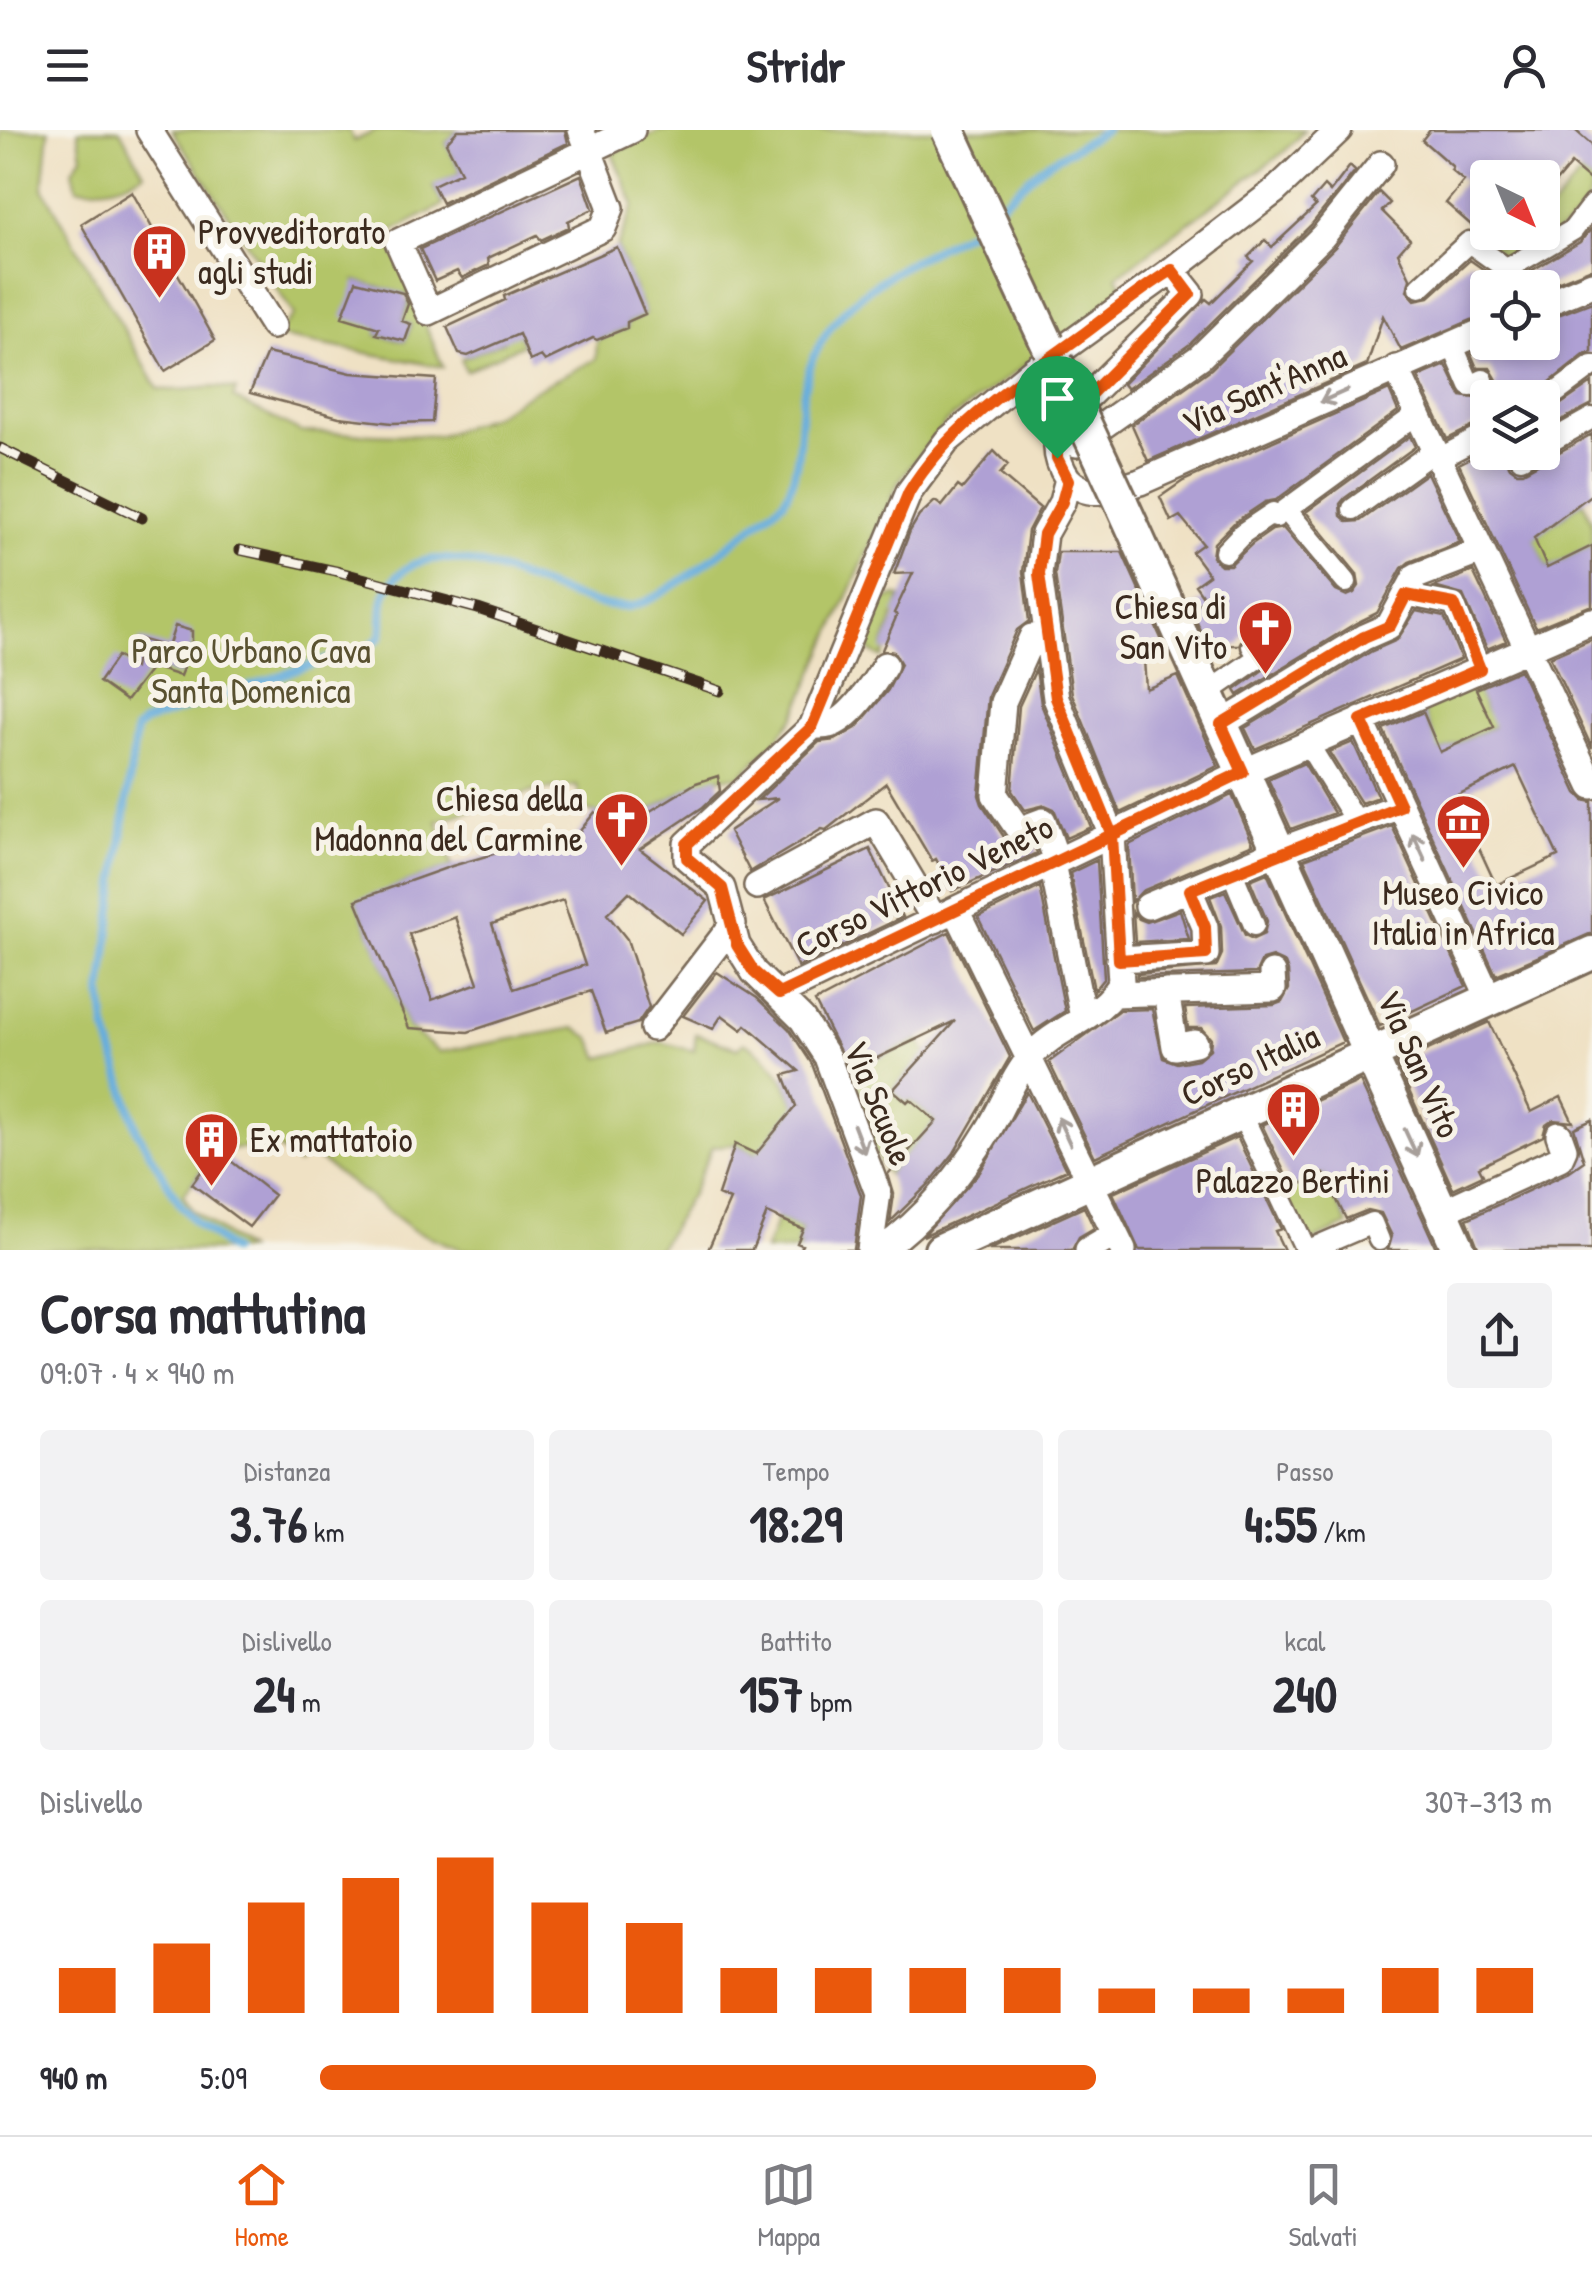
<!DOCTYPE html>
<html lang="it">
<head>
<meta charset="utf-8">
<style>
	:root { --surface:#fff; --page:#f2f2f3; --text:#2b2b33; --muted:#7c7c81; --line:#e1e1e2; --accent:#ea580c }
	body { margin:0; font-family:"Patrick Hand",sans-serif; background:var(--page); color:var(--text); height:100vh; display:flex; flex-direction:column; font-size:38px; white-space:nowrap }
	* { box-sizing:border-box; margin:0 }
	p { font-size:32px; color:var(--muted) }
	.icon { flex:none; width:55px; height:55px; fill:none; stroke:currentColor; stroke-width:2; stroke-linecap:round; stroke-linejoin:round }
	.map { position:relative; height:1120px; overflow:hidden }
	.sheet { display:flex; flex-direction:column; background:var(--surface); flex:1 }
	.sheet>* { flex:none }
	.needle { width:65px; rotate:137deg }
	.tools { position:absolute; left:1470px; top:30px; display:grid; gap:20px }
	.tools a { display:grid; place-items:center; width:90px; height:90px; border-radius:10px; background:var(--surface); box-shadow:0 5px 15px #0003; font-size:50px }
	.pin { position:absolute; display:grid; place-items:center; width:85px; height:85px; color:#fff; margin:-102px -42px; border-radius:50% 50% 50% 0; rotate:-45deg; box-shadow:0 0 10px #0007 }
	.pin .icon { rotate:45deg }
	.round { display:grid; place-items:center; flex:none; width:105px; height:105px; border-radius:10px; background:var(--page) }
	.headline { display:flex; align-items:center; justify-content:space-between; height:170px; padding:0 40px }
	h1 { font-size:55px; font-weight:700; line-height:75px }
	.figures { display:grid; grid-template-columns:repeat(3,1fr); gap:15px; height:170px; padding:10px 40px }
	.figures div { display:grid; align-content:center; border-radius:10px; background:var(--page); text-align:center }
	.figures b { font-size:50px; font-weight:700 }
	.figures small { font-size:28px; font-weight:400 }
	.figures p { font-size:28px }
	.chart { height:280px; padding:20px 40px }
	.chart p { display:flex; justify-content:space-between }
	.chart svg { width:100%; height:180px; margin-top:10px; stroke:var(--accent); stroke-width:6 }
	ul { padding:0 40px; list-style:none; font-size:32px }
	li { display:grid; grid-template-columns:160px 120px 1fr; align-items:center; height:75px }
	li i { height:25px; border-radius:12px; background:var(--accent) }
	header { display:flex; justify-content:space-between; align-items:center; height:130px; padding:0 40px; background:var(--surface); font-size:45px; font-weight:700 }
	.tab-bar { display:flex; justify-content:space-around; align-items:center; height:140px; border-top:2px solid var(--line); background:var(--surface); font-size:28px; color:var(--muted) }
	.tab-bar a { display:grid; justify-items:center; gap:5px }
	.tab-bar .selected { color:var(--accent) }
	.map>svg:first-child { display:block }
	.green { fill:#b3c568; stroke:#777843; stroke-width:2.5; fill-rule:evenodd }
	.lines { fill:none; stroke-linecap:round; stroke-linejoin:round }
	.stream { stroke:#66addd; stroke-width:8 }
	.building { fill:#afa0d4; fill-rule:evenodd }
	.pedestrian-casing { stroke:#7a6a58; stroke-width:25 }
	.minor-casing { stroke:#7a6a58; stroke-width:30 }
	.tertiary-casing { stroke:#7a6a58; stroke-width:38 }
	.pedestrian { stroke:#fff; stroke-width:20 }
	.minor { stroke:#fff; stroke-width:25 }
	.tertiary { stroke:#fff; stroke-width:32 }
	.rail-casing { stroke:#3b2a1e; stroke-width:11 }
	.rail { stroke:#f7f3e8; stroke-width:8; stroke-dasharray:22; stroke-linecap:butt }
	.tertiary-bridge-casing { stroke:#7a6a58; stroke-width:38; stroke-linecap:butt }
	.tertiary-bridge { stroke:#fff; stroke-width:32 }
	.oneway { stroke:#a79f9a }
	.route-casing { stroke:#fff; stroke-width:20 }
	.route { stroke:#ea580c; stroke-width:12 }
	.labels { text-anchor:middle; stroke-width:10; stroke-linejoin:round; paint-order:stroke }
	.poi-label { font-size:35px; fill:#3b2a1e; stroke:#f7f3e8; text-anchor:start }
	.street-label { font-size:35px; fill:#3b2a1e; stroke:#f7f3e8 }
	.park-label { font-size:35px; fill:#595130; stroke:#f7f3e8 }
</style>
</head>
<body>
<header><svg class="icon" aria-label="menu" viewBox="0 0 24 24"><path d="M4 6h16M4 12h16M4 18h16"/></svg>Stridr<svg class="icon" aria-label="person" viewBox="0 0 24 24"><circle cx="12" cy="8" r="4"/><path d="M4 21q1-7 8-7t8 7"/></svg></header>
<div class="map">
<svg width="1592" height="1120" viewBox="0 0 1592 1120">
	<rect width="100%" height="100%" fill="#f7f3e8"/>
	<filter id="ink" filterUnits="userSpaceOnUse"><feTurbulence type="fractalNoise" baseFrequency=".01" numOctaves="2"/><feDisplacementMap in="SourceGraphic" scale="20" xChannelSelector="R" yChannelSelector="G"/><feConvolveMatrix kernelMatrix="1 2 1 2 8 2 1 2 1" color-interpolation-filters="sRGB"/></filter>
	<filter id="wash" filterUnits="userSpaceOnUse"><feTurbulence type="fractalNoise" baseFrequency=".0048" numOctaves="4" result="noise"/><feDisplacementMap in="SourceGraphic" scale="40" xChannelSelector="R" yChannelSelector="G"/><feGaussianBlur stdDeviation="2.25" result="paint"/><feColorMatrix in="noise" values="0 0 0 0 0 0 0 0 0 0 0 0 0 0 0 0 0 1.4 0 .05"/><feComposite in="paint" operator="in"/></filter>
	<g filter="url(#wash)">
		<rect width="100%" height="100%" fill="#efe1c4"/>
		<path class="green" d="M0,0H49L43,58L158,259C185,264 208,252 236,260L233,268L301,302L439,306L495,285L531,262L596,229L597,210L627,198V192L645,184L617,117L634,75L612,23L661,0H1305L1284,22L1117,146L1126,163L946,292L920,324L899,351L794,587L773,614L739,647C702,645 678,664 647,683L637,674L623,688C604,688 600,683 583,680L577,656L535,661L438,691L452,736L357,771L409,898L439,922L575,898L591,908L600,928L661,912L694,921L696,904L738,918L744,912C774,929 785,949 798,980C780,991 769,1008 761,1026L735,1014L712,1017L694,1059L658,1120H462L413,1100L309,1022L298,1034L277,1017L217,1020L183,1065L192,1080L246,1120H0Z
			M78,0H120L144,43C121,57 103,59 77,58L73,40L82,26Z
			M172,0H349L354,11L377,0H458L446,13L461,42L433,56L443,75L388,104L443,237L275,206L294,185ZM356,151L411,166L402,191L411,195L405,211L377,205L379,198Z
			M1582,43L1592,51C1592,92 1538,113 1508,130L1485,114L1486,107L1499,117L1515,103L1542,102L1543,88Z
			M509,178L523,214L466,241L461,229L504,211L494,186Z
			M1583,371L1592,392V416L1547,438L1533,408Z
			M897,466L901,467L883,517L886,519L882,528L861,516L882,470Z
			M1475,556L1486,580L1502,593L1434,625L1433,604L1422,580Z
			M918,909L928,927L921,929L893,960L907,971L910,969L936,991L888,1045L863,1004L868,996L846,943Z
			M1324,1044L1348,1095L1306,1114L1281,1062Z
			M778,1087L803,1099L797,1113L802,1115L799,1120H765Z"/>
		<g class="lines">
			<path class="stream" d="M996,78L1044,35L1106,0
				M231,1120L194,1091L180,1074L137,1001L106,898L102,862L136,600L143,593L343,524L363,523L381,506C383,493 381,472 387,461C429,378 562,482 627,477C664,474 752,396 784,371C802,336 798,304 803,266C816,173 896,140 970,101L982,90"/>
		</g>
		<g id="blocks">
			<path class="building" d="M458,0H565L568,13L442,73L433,55L461,42L446,13Z
				M1430,0H1575L1592,15V52L1571,34L1542,68V48H1488V92L1478,101L1446,73L1464,51L1451,40L1453,37L1422,10Z
				M1350,36L1355,41L1311,95L1190,214L1127,259L1123,254L1206,169L1211,173L1253,131L1248,127L1265,110L1272,117L1316,76L1311,71L1324,56L1330,62Z
				M581,45L593,79L568,91L569,97L541,110L537,105L488,128L489,135L462,148L457,141L435,151L420,119Z
				M132,62L215,210L165,241L81,94Z
				M1379,62L1390,73L1382,81L1410,109L1398,123L1410,148L1407,161L1415,170L1429,167L1470,130L1500,151H1514L1580,112L1592,98V138L1542,158H1488V183L1401,220L1383,186L1367,235L1148,331L1132,295L1211,239L1335,117Z
				M617,117L645,184L627,192V198L597,210L593,208L545,231L541,226L530,231L519,204L468,226L459,224L447,197L505,170L504,166Z
				M356,151L403,163L408,174L402,191L411,194L405,211L376,204L379,198L342,187Z
				M1592,172V222L1584,225L1530,268H1488V289L1447,309L1418,247L1446,235L1461,266L1476,268L1494,259L1497,250L1490,238H1477L1471,224L1496,212H1542V191Z
				M267,223L351,243L436,249L432,292L392,293L339,287L250,263Z
				M1592,253V274L1542,300V287Z
				M1389,260L1398,281L1276,370L1265,372L1235,392L1214,413L1212,427L1221,435H1230L1252,414L1272,400L1283,398L1336,461L1347,466L1354,463L1359,456L1357,444L1306,382L1410,306L1415,317L1345,368L1340,374L1341,386L1348,392L1360,391L1427,343L1460,412L1409,432L1402,438L1377,483L1356,493L1238,565L1235,560L1271,534V520L1263,508L1252,502L1244,505L1239,515H1207L1191,479L1205,469L1195,455L1209,445L1192,422L1203,414L1180,386L1171,391L1160,367L1183,351Z
				M1592,304V364L1534,408L1547,438L1592,416V475L1536,498L1459,334L1488,319V322H1502L1510,337L1517,342H1523Z
				M994,321L1008,335L1000,344L1040,378L1028,401L1023,442L1029,491L1017,500L988,566L979,665L982,674L1006,710L1018,716L1033,712L1037,723L952,761L936,729L932,731L886,653L826,700L822,699L750,742L729,701L778,668L758,670L819,612L835,610L856,598L888,560L901,534L894,522L882,520L897,485L894,483L913,443L894,444L910,401L919,386L935,371L942,376L958,356L962,359Z
				M1058,422H1122L1164,515H1143L1146,559L1178,546L1218,636L1120,683L1072,564L1055,444Z
				M1473,441L1506,511L1487,519L1463,465L1434,457Z
				M1416,481L1444,487L1461,529L1255,619L1245,598L1372,521L1397,510Z
				M175,496L192,501V515L180,546L152,537L126,571L99,552L117,526L134,538L140,509L168,517Z
				M1592,509V618L1550,527Z
				M1036,539L1041,574L1091,697L1066,708L1054,679L1045,675L1025,680L1012,661L1019,576Z
				M1520,540L1577,663L1584,670L1592,672V803L1496,845L1383,599L1423,582L1440,622L1494,597L1476,559ZM1516,637L1558,726L1496,755L1455,666Z
				M1353,612L1378,667L1361,673L1329,622Z
				M1304,633L1334,683L1291,699L1268,649Z
				M718,646L720,661L703,677L640,719L708,771L681,804L629,762L607,784L627,809L649,877L638,893L606,903L591,861L468,902L409,898L356,770L452,736L559,705L564,721L595,682L604,688L614,679L623,688L638,674L647,683L696,653ZM563,770L585,835L514,859L492,794ZM455,787L478,853L432,870L409,804Z
				M1232,665L1253,714L1142,761L1132,772L1129,715Z
				M1392,696L1466,856L1380,896L1304,729Z
				M870,719L903,787L798,837L764,770Z
				M1097,730L1104,848L1094,860L1070,743Z
				M1267,743L1343,912L1095,1027L1049,932L1120,880L1152,879L1163,928L1177,933L1198,929L1210,919L1211,909L1201,898H1188L1185,878L1274,875L1282,872L1289,859L1288,841L1285,833L1272,827L1262,830L1256,843L1137,847V844L1216,837L1222,824L1221,796L1210,767L1225,761L1245,805L1253,809L1264,804L1267,791L1250,750Z
				M1040,757L1065,881L1034,901L978,787Z
				M1180,780L1189,809L1135,812L1133,782L1139,789L1147,792Z
				M949,802L1010,927L954,1023L929,1054L890,1092L894,1064L888,1044L936,991L910,969L907,972L893,960L955,891L850,941L815,872Z
				M717,842L757,868L789,899L812,934L861,1065L854,1120H799L802,1115L797,1113L803,1099L767,1083L752,1120H708L730,1070L718,1065L735,1014L756,1024L796,976L784,945L799,941L746,895L742,900L722,885L713,899L683,886Z
				M1489,892L1531,982L1561,967L1573,992L1553,990L1546,995L1543,1006L1479,1037L1483,1045L1453,1059L1397,934Z
				M1360,951L1437,1120H1388L1392,1106L1381,1083L1368,1080L1346,1089L1324,1044L1292,1058L1262,995Z
				M1027,962L1066,1040L923,1106L980,1042Z
				M1592,990V1120H1479L1467,1089L1567,1043L1584,1031L1574,998Z
				M1237,1007L1281,1099L1275,1101L1284,1120H1139L1113,1063Z
				M217,1020L274,1065L249,1097L192,1054Z
				M1084,1077L1094,1098L1079,1107L1072,1120H989Z"/>
		</g>
	</g>
	<g filter="url(#ink)">
		<use href="#blocks" fill-opacity="0" stroke="#7a6a58" stroke-width="2.5"/>
		<g class="lines">
			<defs>
				<path id="pedestrian" d="M1420,157L1469,112L1507,139L1573,100L1592,75
					M1452,214L1470,256L1483,250
					M1542,273L1592,236
					M1542,316L1592,288
					M1516,322L1521,328L1531,322
					M1438,329L1488,303
					M1353,379L1434,321
					M1286,380L1346,452
					M1225,422L1243,403L1273,383L1276,387L1417,284
					M1406,465L1454,475L1480,539
					M1207,563L1259,527L1252,516
					M1308,614L1356,692
					M1232,742L1254,795
					M1241,983L1306,1120
					M1309,1120L1372,1093L1379,1110"/>
				<path id="minor" d="M149,0L273,196
					M581,0L611,78L603,98L429,182L398,112C476,75 554,38 632,0
					M1542,175L1592,154
					M1396,238L1592,656
					M1077,314L1200,227L1323,106L1381,34
					M1068,349C1089,371 1115,359 1140,352L1488,199
					M1032,507L1003,572L995,665L1019,700L1043,691L1057,731
					M1361,590L1490,870
					M1221,594L1364,507L1389,496L1416,446L1481,421
					M812,597C818,595 823,597 829,595C849,591 875,552 885,535
					M1052,733L1083,888
					M757,756L876,691L935,790
					M1148,776L1278,721L1400,676
					M956,780L1123,1120
					M1119,829L1206,824L1205,797L1189,759
					M1166,862L1175,917L1195,913
					M779,864L1243,642L1592,491
					M1114,864L1273,859L1272,843
					M653,898L733,794
					M1442,1082L1560,1028L1564,1019L1559,1005
					M870,1120L878,1063L827,927L802,889L754,842L737,815L722,758L687,728V714L812,597L909,362L947,311L1032,241L1172,140L1276,60L1339,0
					M881,1120C924,1090 962,1044 989,999C1003,976 1014,945 1032,925C1058,896 1102,888 1121,852L1112,705L1056,568L1039,444L1044,404L1062,372L1068,349C1053,327 1053,307 1069,285L1191,164L1172,140
					M1088,1120L1115,1104"/>
				<path id="tertiary" d="M1121,372L1459,1120
					M941,1120L1592,823"/>
			</defs>
			<use href="#pedestrian" class="pedestrian-casing"/>
			<use href="#minor" class="minor-casing"/>
			<use href="#tertiary" class="tertiary-casing"/>
			<use href="#pedestrian" class="pedestrian"/>
			<use href="#minor" class="minor"/>
			<use href="#tertiary" class="tertiary"/>
			<defs>
				<path id="rail" d="M0,318L142,388
					M240,420L336,441L478,479L720,561"/>
			</defs>
			<use href="#rail" class="rail-casing"/>
			<use href="#rail" class="rail"/>
			<defs>
				<path id="tertiary-bridge" d="M948,0L1121,372"/>
			</defs>
			<use href="#tertiary-bridge" class="tertiary-bridge-casing"/>
			<use href="#tertiary-bridge" class="tertiary-bridge"/>
		</g>
		<defs><path id="oneway-shaft" d="M-6 0H5M1.5-3L5.5 0L1.5 3" fill="none" stroke-width="1.6" stroke-linecap="round" stroke-linejoin="round" transform="scale(2.5)"/></defs>
		<g class="oneway">
			<use href="#oneway-shaft" transform="translate(1334 266) rotate(156)"/>
			<use href="#oneway-shaft" transform="translate(1419 717) rotate(-115)"/>
			<use href="#oneway-shaft" transform="translate(1064 1001) rotate(-115)"/>
			<use href="#oneway-shaft" transform="translate(859 1009) rotate(69)"/>
			<use href="#oneway-shaft" transform="translate(1411 1013) rotate(65)"/>
		</g>
	</g>
	<g class="lines" filter="url(#ink)">
		<defs>
			<path id="route" d="M1057,328V307L1070,285L1190,164L1172,140C1142,158 1113,182 1085,203C1023,248 949,295 909,362L812,597L687,714V728L722,758L737,815L754,842L779,864C934,791 1088,716 1243,642L1221,594L1364,507L1390,496L1406,465L1454,474L1480,539L1361,590L1400,676L1190,760L1205,797L1206,824L1119,830L1112,705L1056,568L1039,444L1044,404L1062,372L1068,350L1057,328"/>
		</defs>
		<use href="#route" class="route-casing"/>
		<use href="#route" class="route"/>
	</g>
	<defs>
		<symbol id="building-pin" viewBox="-11 -11 22 30"><path d="M0 17L-7.5 6A9.5 9.5 0 1 1 7.5 6Z" fill="#c8321e" stroke="#f7f3e8"/><path d="M-4-6H4V6H1V3H-1V6H-4ZM-2.5-4.3h1.7v1.8h-1.7ZM.8-4.3h1.7v1.8H.8ZM-2.5-1h1.7V.8h-1.7ZM.8-1h1.7V.8H.8Z" fill="#fff"/></symbol>
		<symbol id="church-pin" viewBox="-11 -11 22 30"><path d="M0 17L-7.5 6A9.5 9.5 0 1 1 7.5 6Z" fill="#c8321e" stroke="#f7f3e8"/><path d="M-1.2-6h2.4v3.5h3.3v2.4h-3.3V6h-2.4V-.1h-3.3v-2.4h3.3Z" fill="#fff"/></symbol>
		<symbol id="museum-pin" viewBox="-11 -11 22 30"><path d="M0 17L-7.5 6A9.5 9.5 0 1 1 7.5 6Z" fill="#c8321e" stroke="#f7f3e8"/><path d="M0-6L6-3V-2H-6V-3ZM-5-1h2V3h-2ZM-1-1h2V3h-2ZM3-1h2V3H3ZM-6 4H6V6H-6Z" fill="#fff"/></symbol>
	</defs>
	<g fill-rule="evenodd">
		<use href="#building-pin" x="128" y="90" width="63" height="86"/>
		<use href="#church-pin" x="1234" y="466" width="63" height="86"/>
		<use href="#church-pin" x="590" y="658" width="63" height="86"/>
		<use href="#museum-pin" x="1432" y="660" width="63" height="86"/>
		<use href="#building-pin" x="1262" y="948" width="63" height="86"/>
		<use href="#building-pin" x="180" y="978" width="63" height="86"/>
	</g>
	<g class="labels">
		<g class="poi-label">
			<text x="198" y="114">Provveditorato<tspan x="198" dy="40">agli studi</tspan></text>
			<text x="1227" y="489" text-anchor="end">Chiesa di<tspan x="1227" dy="40">San Vito</tspan></text>
			<text x="583" y="681" text-anchor="end">Chiesa della<tspan x="583" dy="40">Madonna del Carmine</tspan></text>
			<text x="1463" y="775" text-anchor="middle">Museo Civico<tspan x="1463" dy="40">Italia in Africa</tspan></text>
			<text x="250" y="1022">Ex mattatoio</text>
			<text x="1293" y="1063" text-anchor="middle">Palazzo Bertini</text>
		</g>
		<g class="street-label">
			<text transform="translate(1264 259) rotate(-24)" y="12">Via Sant'Anna</text>
			<text transform="translate(924 756) rotate(-26)" y="12">Corso Vittorio Veneto</text>
			<text transform="translate(1419 934) rotate(66)" y="12">Via San Vito</text>
			<text transform="translate(1250 935) rotate(-25)" y="12">Corso Italia</text>
			<text transform="translate(879 973) rotate(68)" y="12">Via Scuole</text>
		</g>
		<g class="park-label">
			<text x="251" y="533">Parco Urbano Cava<tspan x="251" dy="40">Santa Domenica</tspan></text>
		</g>
	</g>
</svg>
<div class="tools">
<a><svg class="needle" viewBox="-14 -14 28 28"><path d="M0-13l5 13h-10z" fill="#e53935"/><path d="M0 13l5-13h-10z" fill="#7c7c81"/></svg></a>
<a><svg class="icon" aria-label="locate" viewBox="0 0 24 24"><circle cx="12" cy="12" r="6"/><path d="M12 2v4M12 18v4M2 12h4M18 12h4"/></svg></a>
<a><svg class="icon" aria-label="layers" viewBox="0 0 24 24"><path d="M12 4l9 5-9 5-9-5zM3 14l9 5 9-5"/></svg></a>
</div>
<div class="pin" style="left:1057px;top:328px;background:#1e9e55"><svg class="icon" aria-label="arrive" viewBox="0 0 24 24"><path d="M6 21V4h12l-3 4 3 4H6"/></svg></div>
</div>
<section class="sheet">
<div class="headline"><div><h1>Corsa mattutina</h1><p>09:07 · 4 × 940 m</p></div><a class="round"><svg class="icon" aria-label="share" viewBox="0 0 24 24"><path d="M12 15V3M7 8l5-5 5 5M5 13v7h14v-7"/></svg></a></div>
<div class="figures">
<div><p>Distanza</p><b>3.76<small> km</small></b></div>
<div><p>Tempo</p><b>18:29</b></div>
<div><p>Passo</p><b>4:55<small> /km</small></b></div>
</div>
<div class="figures">
<div><p>Dislivello</p><b>24<small> m</small></b></div>
<div><p>Battito</p><b>157<small> bpm</small></b></div>
<div><p>kcal</p><b>240</b></div>
</div>
<div class="chart"><p><span>Dislivello</span>307–313 m</p>
<svg viewBox="0 0 160 44" preserveAspectRatio="none"><path d="M5 44V33M15 44V27M25 44V17M35 44V11M45 44V6M55 44V17M65 44V22M75 44V33M85 44V33M95 44V33M105 44V33M115 44V38M125 44V38M135 44V38M145 44V33M155 44V33"/></svg>
</div>
<ul>
<li><b>940 m</b>5:09<i style="width:63%"></i></li>
</ul>
</section>
<nav class="tab-bar">
<a class="selected"><svg class="icon" aria-label="home" viewBox="0 0 24 24"><path d="M3 11l9-7 9 7M6 9v11h12V9"/></svg>Home</a>
<a><svg class="icon" aria-label="map" viewBox="0 0 24 24"><path d="M3 6l6-2 6 2 6-2v14l-6 2-6-2-6 2zM9 4v14M15 6v14"/></svg>Mappa</a>
<a><svg class="icon" aria-label="saved" viewBox="0 0 24 24"><path d="M7 4h10v16l-5-4-5 4z"/></svg>Salvati</a>
</nav>
</body>
</html>
